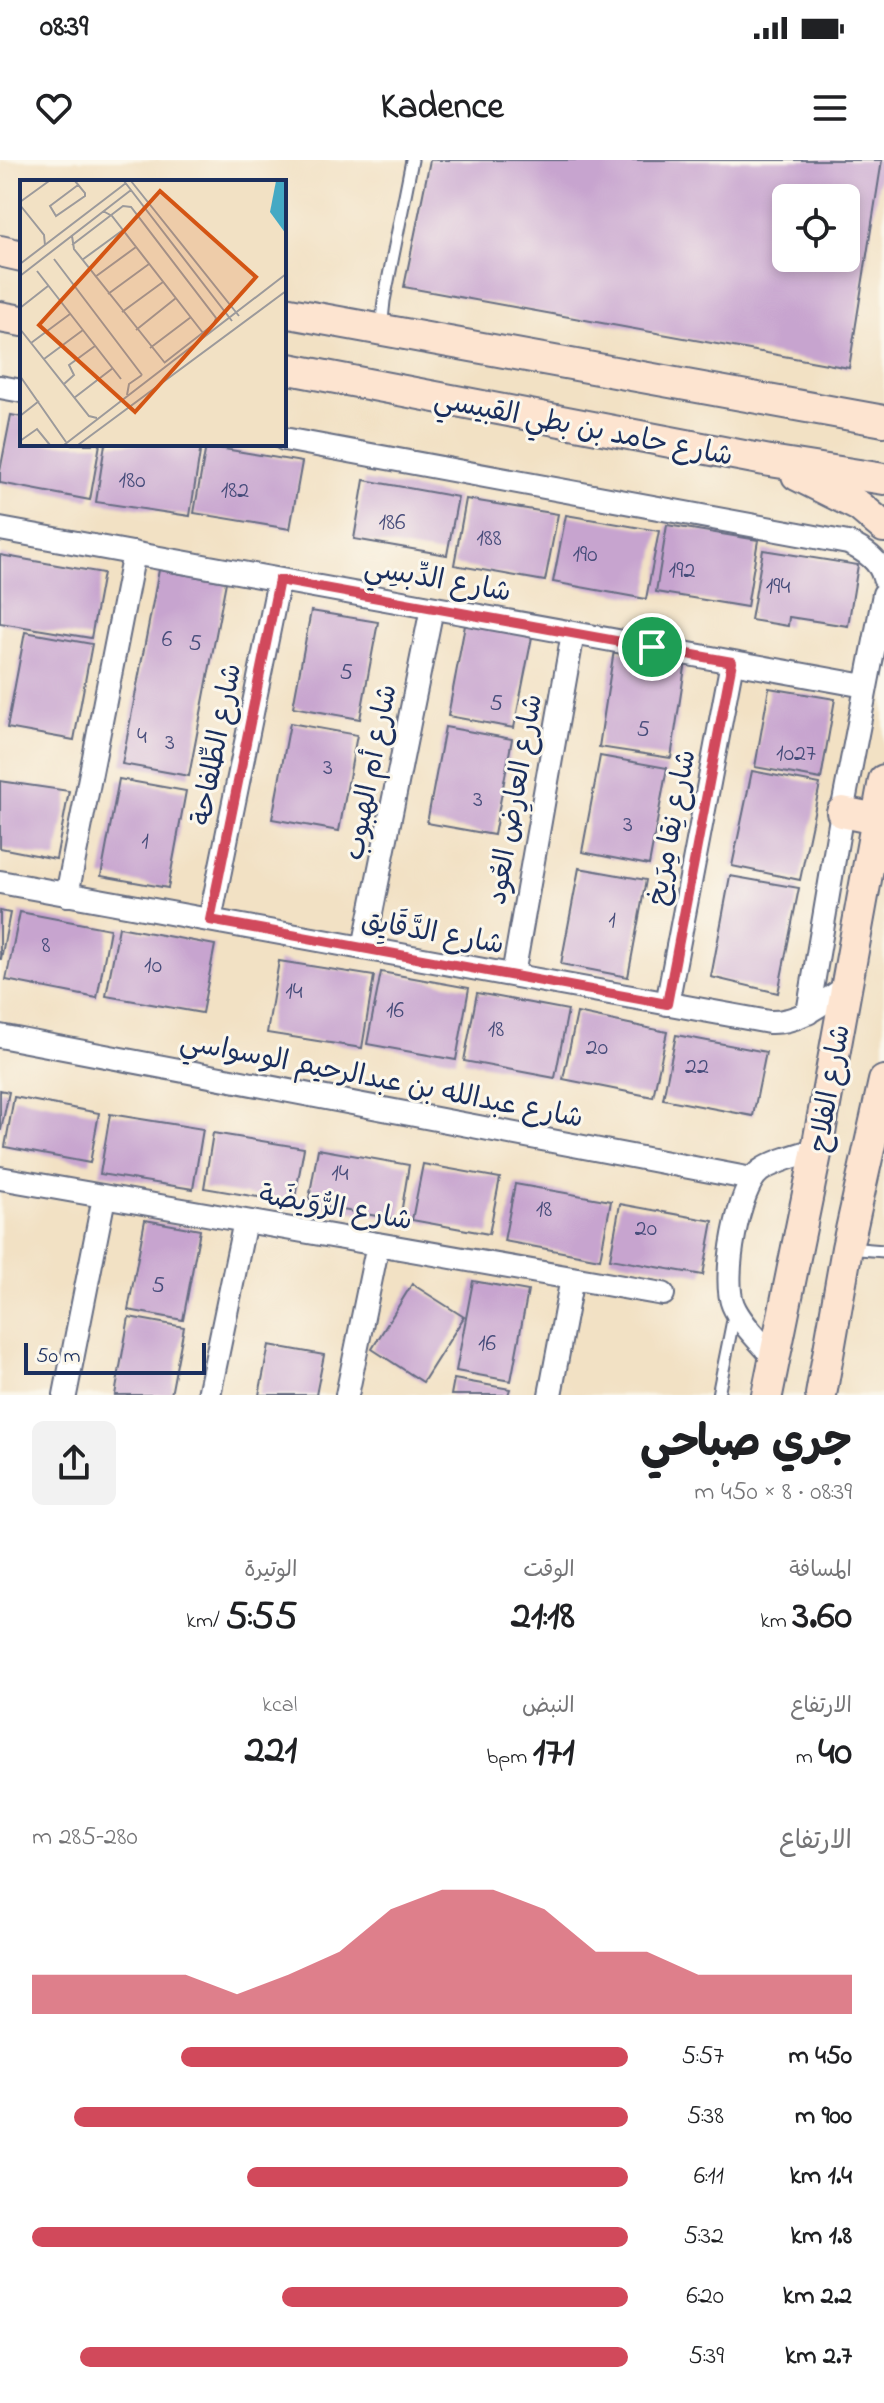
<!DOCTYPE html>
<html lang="ar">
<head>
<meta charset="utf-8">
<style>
	:root { --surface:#fff; --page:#f2f2f2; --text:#202124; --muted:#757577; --accent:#d1495b }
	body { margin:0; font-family:"Indie Flower","Playpen Sans Arabic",sans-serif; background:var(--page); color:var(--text); direction:rtl; height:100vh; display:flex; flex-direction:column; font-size:30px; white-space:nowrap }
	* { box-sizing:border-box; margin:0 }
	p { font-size:26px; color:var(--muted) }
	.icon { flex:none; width:44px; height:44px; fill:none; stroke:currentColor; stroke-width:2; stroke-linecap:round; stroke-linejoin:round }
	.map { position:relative; height:1235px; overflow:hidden; direction:ltr }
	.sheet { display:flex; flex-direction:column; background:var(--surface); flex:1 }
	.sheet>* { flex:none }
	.tools { position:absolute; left:772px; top:24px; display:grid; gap:16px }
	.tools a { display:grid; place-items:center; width:88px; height:88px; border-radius:12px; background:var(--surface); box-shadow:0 4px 12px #0003; font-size:40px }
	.scale { position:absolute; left:24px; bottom:20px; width:182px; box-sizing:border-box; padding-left:8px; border:4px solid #1b2f5e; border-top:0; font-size:22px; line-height:28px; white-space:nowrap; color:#1b2f5e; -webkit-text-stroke:6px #fbf7ec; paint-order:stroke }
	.pin { position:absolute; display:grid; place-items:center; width:68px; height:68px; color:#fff; margin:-34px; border:4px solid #fff; border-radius:50%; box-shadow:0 2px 8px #0007 }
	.round { display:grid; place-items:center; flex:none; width:84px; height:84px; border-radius:12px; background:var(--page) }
	.summary { display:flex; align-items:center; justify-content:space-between; height:136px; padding:0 32px }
	h1 { font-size:44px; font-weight:700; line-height:60px }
	.stats { display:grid; grid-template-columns:repeat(3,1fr); gap:12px; height:136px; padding:8px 32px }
	.stats div { display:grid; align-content:center }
	.stats b { font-size:40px; font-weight:700 }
	.stats small { font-size:22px; font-weight:400 }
	.stats p { font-size:22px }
	.chart { height:224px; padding:16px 32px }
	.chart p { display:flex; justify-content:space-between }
	.chart svg { width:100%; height:144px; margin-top:8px; fill:var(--accent); opacity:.7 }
	ul { padding:0 32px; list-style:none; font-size:26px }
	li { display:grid; grid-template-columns:128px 96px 1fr; align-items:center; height:60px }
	li i { height:20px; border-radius:10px; background:var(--accent) }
	.status { display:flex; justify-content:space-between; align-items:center; height:56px; padding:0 40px; background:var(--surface); direction:ltr }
	.status svg { height:22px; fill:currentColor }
	header { display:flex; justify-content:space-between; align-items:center; height:104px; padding:0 32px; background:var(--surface); font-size:36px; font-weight:700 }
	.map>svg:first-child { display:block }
	.building { fill:#c7a4cf; fill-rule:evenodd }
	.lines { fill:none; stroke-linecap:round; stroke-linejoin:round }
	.lane-casing { stroke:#666d82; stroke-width:15 }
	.street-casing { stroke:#666d82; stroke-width:26 }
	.secondary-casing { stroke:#666d82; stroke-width:34 }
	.lane { stroke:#fff; stroke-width:11 }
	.street { stroke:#fff; stroke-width:22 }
	.secondary { stroke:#fde4d0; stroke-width:30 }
	.route-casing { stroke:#fff; stroke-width:16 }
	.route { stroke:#d1495b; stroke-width:10 }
	.labels { text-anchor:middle; stroke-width:6; stroke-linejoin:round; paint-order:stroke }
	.number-label { font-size:24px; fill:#464c7a }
	.street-label { font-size:28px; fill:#1b2f5e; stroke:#fbf7ec }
	.inset-road { fill:none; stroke:#9c9a9b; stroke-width:2 }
	.view { fill:#d45514; fill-opacity:0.15; stroke:#d45514; stroke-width:4 }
	.inset-edge { fill:none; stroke:#1b2f5e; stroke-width:4 }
</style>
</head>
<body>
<div class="status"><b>08:39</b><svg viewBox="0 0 49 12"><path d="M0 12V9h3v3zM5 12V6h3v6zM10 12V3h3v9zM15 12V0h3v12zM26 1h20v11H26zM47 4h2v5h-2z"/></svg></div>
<header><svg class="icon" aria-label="menu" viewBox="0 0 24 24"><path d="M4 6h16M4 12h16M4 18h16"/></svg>Kadence<svg class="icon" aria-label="heart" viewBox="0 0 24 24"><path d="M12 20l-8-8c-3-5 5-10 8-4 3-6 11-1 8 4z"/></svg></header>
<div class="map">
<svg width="884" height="1235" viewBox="0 0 884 1235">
	<rect width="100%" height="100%" fill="#fbf7ec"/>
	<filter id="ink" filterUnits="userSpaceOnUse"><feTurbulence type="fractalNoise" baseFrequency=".0125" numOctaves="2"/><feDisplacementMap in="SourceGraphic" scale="16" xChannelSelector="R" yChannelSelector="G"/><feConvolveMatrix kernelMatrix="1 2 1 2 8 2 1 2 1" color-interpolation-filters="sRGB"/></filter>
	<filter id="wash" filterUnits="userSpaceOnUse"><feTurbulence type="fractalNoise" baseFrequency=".006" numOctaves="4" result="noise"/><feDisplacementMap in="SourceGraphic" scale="32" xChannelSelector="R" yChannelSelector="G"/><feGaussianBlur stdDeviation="1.8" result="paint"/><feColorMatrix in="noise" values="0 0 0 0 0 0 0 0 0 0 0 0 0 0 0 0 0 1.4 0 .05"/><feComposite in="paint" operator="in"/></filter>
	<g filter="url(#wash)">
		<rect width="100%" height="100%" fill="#f2e1c4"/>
		<g id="blocks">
			<path class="building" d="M430,0H882L849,208L404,127ZM786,38H846V98H786Z
				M11,255L22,257V284H100L90,340L0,323V311Z
				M105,284H187L201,286L190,356L96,342Z
				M206,286L302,302L290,369L194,353Z
				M364,320L458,337L447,395L354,379Z
				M466,339L558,354L545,421L454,405Z
				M566,355L659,371L646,439L553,422Z
				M667,365L758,380L747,447L656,432Z
				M763,390L858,405L848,466L789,457L788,466L751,460Z
				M0,395L103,413L91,478L0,463Z
				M159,410L226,422L189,616L122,604Z
				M311,451L378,462L360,559L293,547Z
				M466,460L533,472L514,568L448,556Z
				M25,472L92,484L74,580L7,568Z
				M614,490L686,501L671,598L599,587Z
				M769,528L835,539L821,619L755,607Z
				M290,563L357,575L339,671L272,659Z
				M445,567L512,579L494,675L427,663Z
				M600,596L667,608L649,705L582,692Z
				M752,611L820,624L800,720L732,706Z
				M119,619L186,631L168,728L101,716Z
				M0,621L69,631L56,699L0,688Z
				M579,708L646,720L628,817L561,804Z
				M730,716L799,728L778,833L711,817Z
				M0,751L10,753L1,799H0Z
				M20,752L110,769L97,838L6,820Z
				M119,767L215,785L202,853L106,836Z
				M279,801L374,816L362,888L267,873Z
				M381,812L469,828L456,900L367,884Z
				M477,833L568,850L555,918L464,901Z
				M577,853L667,872L653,937L563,919Z
				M676,875L766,892L753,956L663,939Z
				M0,930L9,932L1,970H0Z
				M14,937L99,953L90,1003L5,987Z
				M110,954L203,969L193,1029L100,1014Z
				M213,973L304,988L294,1043L204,1028Z
				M318,989L409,1005L400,1060L308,1044Z
				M423,1004L500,1018L489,1074L412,1060Z
				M515,1024L611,1041L600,1099L504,1081Z
				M620,1044L713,1061L703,1115L610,1099Z
				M145,1060L200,1070L183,1160L128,1150Z
				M473,1121L528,1131L511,1221L456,1211Z
				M412,1124L464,1157L423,1222L372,1189Z
				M129,1157L184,1167L171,1235H115Z
				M269,1185L324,1195L316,1235H259Z
				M454,1219L510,1229L508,1235H451Z"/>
		</g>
	</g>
	<g filter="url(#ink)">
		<use href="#blocks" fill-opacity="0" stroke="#666d82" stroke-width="2"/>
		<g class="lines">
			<defs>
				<path id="lane" d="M381,170L384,141L412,0
					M847,1088L884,1091
					M718,1235L735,1150"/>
				<path id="street" d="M0,227L22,231
					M284,279L848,383C864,390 880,400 884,418
					M0,369L865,526
					M0,722L769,862C801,863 822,843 847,826
					M67,735L134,393
					M210,760L279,420
					M364,788L432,448
					M513,815L573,473
					M667,844L732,502
					M808,853L842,652L884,434
					M0,876L752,1019
					M0,1018L663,1134
					M774,1198C761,1182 741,1164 733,1145C722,1119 738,1027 760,1011C776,1000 799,995 817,989
					M65,1235L104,1037
					M209,1235L245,1061
					M347,1235L378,1084
					M550,1235L572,1118"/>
				<path id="secondary" d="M0,91L22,96
					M284,152L884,261
					M0,157L22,161
					M284,208L770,301L884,319
					M797,315L859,346L884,367
					M842,652L876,659
					M767,1235L817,989L884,620
					M821,1235L847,1088L884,921"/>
			</defs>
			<use href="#lane" class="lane-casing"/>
			<use href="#street" class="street-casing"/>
			<use href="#secondary" class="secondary-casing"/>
			<use href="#lane" class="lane"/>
			<use href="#street" class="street"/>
			<use href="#secondary" class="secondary"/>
		</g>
	</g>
	<g class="lines" filter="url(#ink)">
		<defs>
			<path id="route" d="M279,420L732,502L667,844L210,760Z"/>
		</defs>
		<use href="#route" class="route-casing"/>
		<use href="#route" class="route"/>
	</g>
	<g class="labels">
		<g class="number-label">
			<text x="132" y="327">180</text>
			<text x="235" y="337">182</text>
			<text x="392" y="369">186</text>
			<text x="489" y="385">188</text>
			<text x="585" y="401">190</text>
			<text x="682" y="417">192</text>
			<text x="778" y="433">194</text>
			<text x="167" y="486">6</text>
			<text x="195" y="490">5</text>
			<text x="346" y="519">5</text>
			<text x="496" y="550">5</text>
			<text x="643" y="576">5</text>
			<text x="142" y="583">4</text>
			<text x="170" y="589">3</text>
			<text x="796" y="600">1027</text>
			<text x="328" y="614">3</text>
			<text x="478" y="646">3</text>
			<text x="628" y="671">3</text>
			<text x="145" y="688">1</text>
			<text x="612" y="767">1</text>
			<text x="46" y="792">8</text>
			<text x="153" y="812">10</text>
			<text x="294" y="838">14</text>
			<text x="395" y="857">16</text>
			<text x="496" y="876">18</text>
			<text x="597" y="894">20</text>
			<text x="697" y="913">22</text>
			<text x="340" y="1020">14</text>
			<text x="544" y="1056">18</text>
			<text x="646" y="1075">20</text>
			<text x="158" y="1132">5</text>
			<text x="487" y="1190">16</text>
		</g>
		<g class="street-label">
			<text transform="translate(584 266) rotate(11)" y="10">شارع حامد بن بطي القبيسي</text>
			<text transform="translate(438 418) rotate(10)" y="10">شارع الدِّبسِي</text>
			<text transform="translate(215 584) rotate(-79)" y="10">شارع الطِّلفاحة</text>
			<text transform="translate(369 612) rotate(-79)" y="10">شارع أم الهبوب</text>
			<text transform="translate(513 639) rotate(-80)" y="10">شارع العارِض العُود</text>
			<text transform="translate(670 667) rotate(-79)" y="10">شارع نِقا مِرَيخ</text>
			<text transform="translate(433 771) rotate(10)" y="10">شارع الدَّقَايِق</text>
			<text transform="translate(382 918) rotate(11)" y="10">شارع عبدالله بن عبدالرحيم الوسواسي</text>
			<text transform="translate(828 928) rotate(-80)" y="10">شارع الفلاح</text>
			<text transform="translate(336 1046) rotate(10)" y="10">شارع الرُّوَيضَة</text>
		</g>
	</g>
	<g transform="translate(20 20)">
		<rect width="266" height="266" fill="#f2e1c4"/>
		<path d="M256,1H266V54L250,32Z" fill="#44a9c4"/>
		<path class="inset-road" d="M55,1L65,13V16L36,36L30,26L58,5M104,1L212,141M111,1L219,136M0,22L29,1M0,25L24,55L25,65M83,31L92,36L183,153M52,56L54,69L145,183M52,65L103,26L111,27L196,138L194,144L144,183M34,79L122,195M62,80L103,50M0,84L106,3M17,91L101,199M0,96L111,10M75,97L116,67M88,114L129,84M0,128L28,106M102,132L143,102M0,149L69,236L77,238M116,150L156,118M11,163L50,134M130,168L171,137M24,179L63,150M0,196L46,262M44,204L54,195L49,185L75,166M107,215L109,204L122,195M54,218L93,188M0,236L19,221M0,261L17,249L30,265M44,265L266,94M58,265L266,111"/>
		<path class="view" d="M140,11L236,97L115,232L19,145Z"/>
		<rect width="266" height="266" class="inset-edge"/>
	</g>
</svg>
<div class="tools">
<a><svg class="icon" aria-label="locate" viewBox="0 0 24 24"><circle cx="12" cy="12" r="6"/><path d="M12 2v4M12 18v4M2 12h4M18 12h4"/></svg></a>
</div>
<div class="scale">50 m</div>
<div class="pin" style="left:652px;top:487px;background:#1e9e55"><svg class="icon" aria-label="arrive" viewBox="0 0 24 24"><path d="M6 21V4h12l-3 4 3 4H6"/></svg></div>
</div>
<section class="sheet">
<div class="summary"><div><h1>جري صباحي</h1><p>08:39 · 8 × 450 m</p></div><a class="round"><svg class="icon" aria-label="share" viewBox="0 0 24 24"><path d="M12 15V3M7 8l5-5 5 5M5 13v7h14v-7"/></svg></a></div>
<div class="stats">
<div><p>المسافة</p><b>3.60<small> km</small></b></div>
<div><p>الوقت</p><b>21:18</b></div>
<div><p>الوتيرة</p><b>5:55<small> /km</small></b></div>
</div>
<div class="stats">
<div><p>الارتفاع</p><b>40<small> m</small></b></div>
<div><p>النبض</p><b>171<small> bpm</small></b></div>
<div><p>kcal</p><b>221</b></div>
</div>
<div class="chart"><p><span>الارتفاع</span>280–285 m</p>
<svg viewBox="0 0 160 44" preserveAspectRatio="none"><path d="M0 44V32L10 32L20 32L30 32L40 38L50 32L60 25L70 12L80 6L90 6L100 12L110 25L120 25L130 32L140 32L150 32L160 32V44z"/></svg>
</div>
<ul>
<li><b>450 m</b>5:57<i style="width:75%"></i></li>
<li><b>900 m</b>5:38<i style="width:93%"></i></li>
<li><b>1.4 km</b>6:11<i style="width:64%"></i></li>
<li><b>1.8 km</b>5:32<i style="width:100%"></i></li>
<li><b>2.2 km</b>6:20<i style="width:58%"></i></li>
<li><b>2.7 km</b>5:39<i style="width:92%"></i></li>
</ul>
</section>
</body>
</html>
